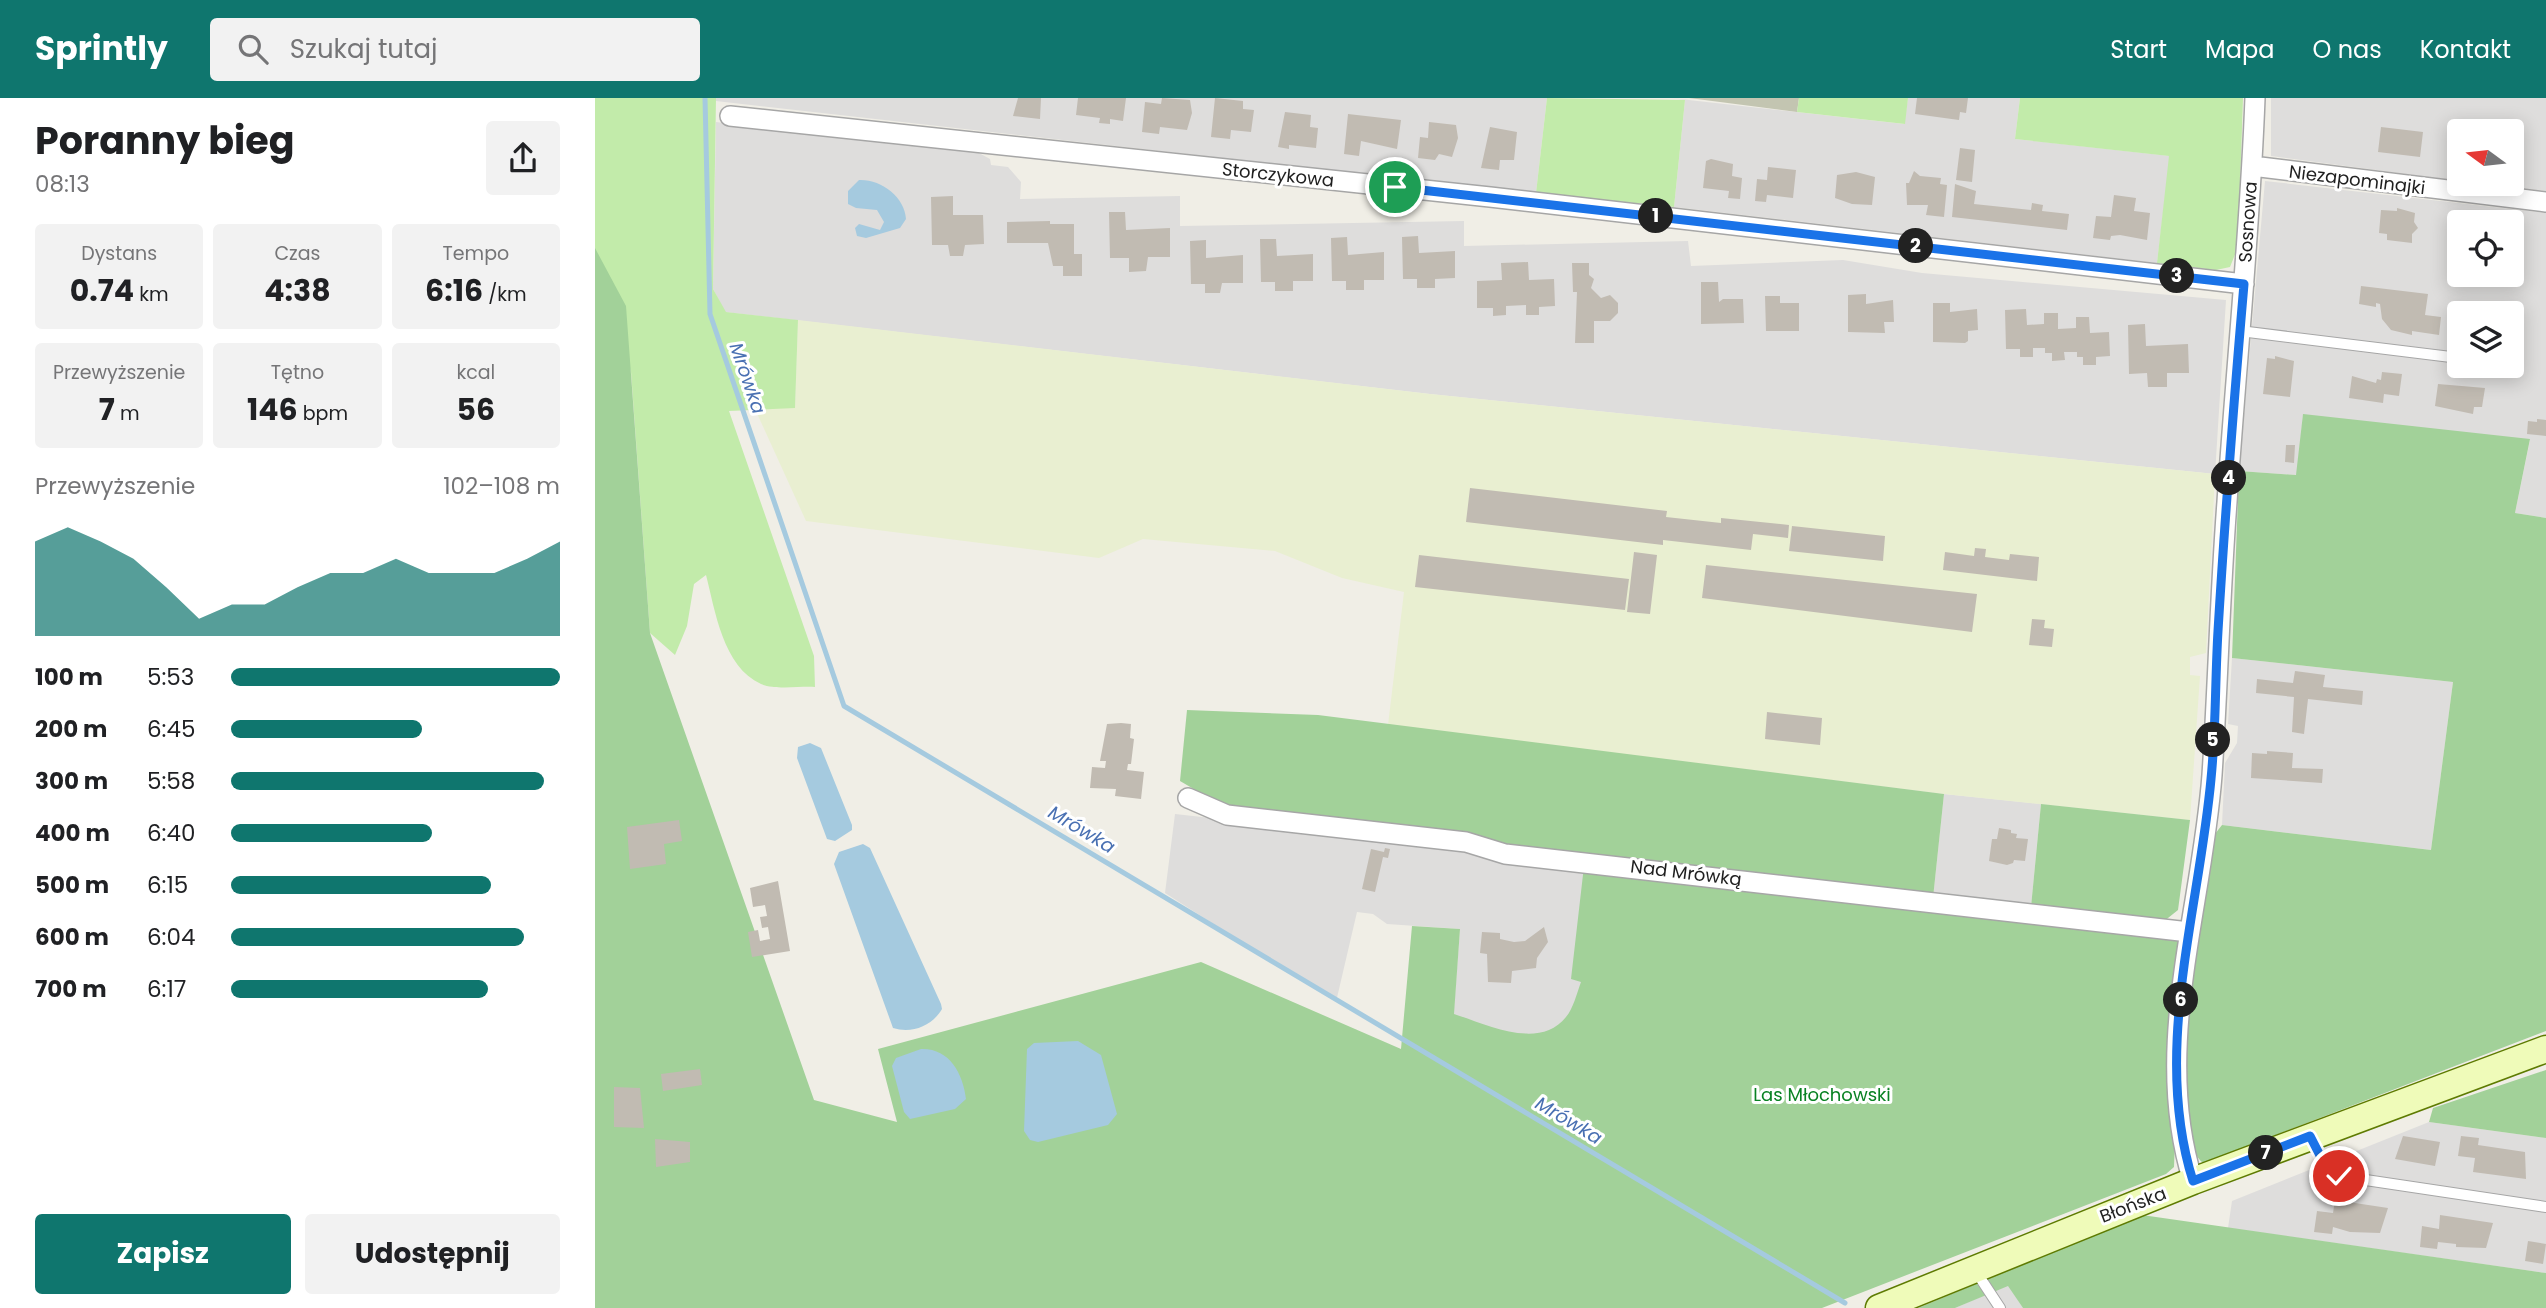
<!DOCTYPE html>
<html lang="pl">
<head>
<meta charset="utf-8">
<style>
	:root { --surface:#fff; --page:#f2f2f2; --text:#202124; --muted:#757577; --accent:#0f766e }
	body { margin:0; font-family:Poppins,sans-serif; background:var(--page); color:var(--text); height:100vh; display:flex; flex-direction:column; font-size:26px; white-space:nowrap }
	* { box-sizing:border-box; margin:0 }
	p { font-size:23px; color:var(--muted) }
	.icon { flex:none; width:38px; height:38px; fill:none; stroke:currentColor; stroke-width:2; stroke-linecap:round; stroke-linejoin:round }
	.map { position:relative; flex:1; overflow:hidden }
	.details { display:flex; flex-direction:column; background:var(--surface); width:595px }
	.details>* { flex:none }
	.needle { width:46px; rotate:285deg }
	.tools { position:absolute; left:1852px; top:21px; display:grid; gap:14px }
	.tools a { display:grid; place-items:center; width:77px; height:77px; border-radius:7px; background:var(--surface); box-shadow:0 4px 18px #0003; font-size:35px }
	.pin { position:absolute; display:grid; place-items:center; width:60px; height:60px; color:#fff; margin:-30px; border:4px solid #fff; border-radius:50%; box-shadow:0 2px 7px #0007 }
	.km { position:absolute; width:35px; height:35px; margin:-18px; border-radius:50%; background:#222; color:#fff; font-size:19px; line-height:35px; text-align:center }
	.round { display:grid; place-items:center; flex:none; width:74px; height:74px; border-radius:7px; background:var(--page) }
	.head { display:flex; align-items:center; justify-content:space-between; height:119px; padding:0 35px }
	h1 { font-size:38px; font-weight:700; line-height:52px }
	.metrics { display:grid; grid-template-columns:repeat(3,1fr); gap:10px; height:119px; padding:7px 35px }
	.metrics div { display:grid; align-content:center; border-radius:7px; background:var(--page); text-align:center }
	.metrics b { font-size:30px; font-weight:700 }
	.metrics small { font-size:19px; font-weight:400 }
	.metrics p { font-size:19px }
	.chart { height:196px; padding:14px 35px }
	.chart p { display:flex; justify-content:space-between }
	.chart svg { width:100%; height:126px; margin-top:7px; fill:var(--accent); opacity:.7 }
	.cta { display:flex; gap:14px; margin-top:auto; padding:14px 35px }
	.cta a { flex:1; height:80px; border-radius:7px; background:var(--accent); color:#fff; font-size:28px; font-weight:700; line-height:80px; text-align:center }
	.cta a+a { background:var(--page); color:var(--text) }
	ul { padding:0 35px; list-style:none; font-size:23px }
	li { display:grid; grid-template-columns:112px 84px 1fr; align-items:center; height:52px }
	li i { height:18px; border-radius:9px; background:var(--accent) }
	header { display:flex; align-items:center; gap:42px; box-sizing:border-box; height:98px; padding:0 35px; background:var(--accent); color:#fff }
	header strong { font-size:33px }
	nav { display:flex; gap:38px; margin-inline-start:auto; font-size:24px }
	.search { width:490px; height:63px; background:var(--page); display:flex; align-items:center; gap:18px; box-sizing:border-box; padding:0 24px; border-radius:7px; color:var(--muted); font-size:26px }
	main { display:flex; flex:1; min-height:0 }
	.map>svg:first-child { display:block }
	.residential { fill:#dedddc; fill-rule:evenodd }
	.construction { fill:#c3c5b1 }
	.farmland { fill:#e9efd1 }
	.grass { fill:#c2ebaa }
	.forest { fill:#a2d199 }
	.water { fill:#a5cadf }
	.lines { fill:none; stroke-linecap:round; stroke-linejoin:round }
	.stream { stroke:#a5cadf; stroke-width:5 }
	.building { fill:#c1bbb2 }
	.service-casing { stroke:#a6a6a6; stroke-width:12 }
	.minor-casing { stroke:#a6a6a6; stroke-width:22 }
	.secondary-casing { stroke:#5e7b02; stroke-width:29 }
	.service { stroke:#fff; stroke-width:10 }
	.minor { stroke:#fff; stroke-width:19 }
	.secondary { stroke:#effbb9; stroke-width:26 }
	.route-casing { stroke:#fff; stroke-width:14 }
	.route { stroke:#1a73e8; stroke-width:9 }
	.labels { text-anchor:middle; stroke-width:6; stroke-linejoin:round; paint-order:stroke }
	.street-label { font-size:18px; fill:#1f1f1f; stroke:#fff }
	.park-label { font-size:18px; fill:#098223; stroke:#fff }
	.water-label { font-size:19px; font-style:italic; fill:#4970b2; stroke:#fff }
</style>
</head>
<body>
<header>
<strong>Sprintly</strong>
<div class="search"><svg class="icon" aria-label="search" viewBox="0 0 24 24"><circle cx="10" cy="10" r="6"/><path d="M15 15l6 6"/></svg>Szukaj tutaj</div>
<nav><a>Start</a><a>Mapa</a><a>O nas</a><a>Kontakt</a></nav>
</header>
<main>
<section class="details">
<div class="head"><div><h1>Poranny bieg</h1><p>08:13</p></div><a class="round"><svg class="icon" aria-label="share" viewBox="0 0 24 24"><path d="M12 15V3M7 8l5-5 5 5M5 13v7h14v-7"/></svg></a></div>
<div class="metrics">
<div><p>Dystans</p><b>0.74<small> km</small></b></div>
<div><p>Czas</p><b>4:38</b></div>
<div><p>Tempo</p><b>6:16<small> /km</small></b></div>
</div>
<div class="metrics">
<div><p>Przewyższenie</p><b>7<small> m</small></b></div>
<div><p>Tętno</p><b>146<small> bpm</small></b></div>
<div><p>kcal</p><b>56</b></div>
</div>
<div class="chart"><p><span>Przewyższenie</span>102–108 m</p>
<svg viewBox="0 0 160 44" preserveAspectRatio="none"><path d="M0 44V11L10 6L20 11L30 17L40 27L50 38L60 33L70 33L80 27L90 22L100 22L110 17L120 22L130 22L140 22L150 17L160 11V44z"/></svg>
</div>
<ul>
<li><b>100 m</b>5:53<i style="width:100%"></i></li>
<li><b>200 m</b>6:45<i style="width:58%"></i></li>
<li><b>300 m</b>5:58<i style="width:95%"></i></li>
<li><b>400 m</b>6:40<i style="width:61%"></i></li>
<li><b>500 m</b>6:15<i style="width:79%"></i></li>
<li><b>600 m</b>6:04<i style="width:89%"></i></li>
<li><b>700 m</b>6:17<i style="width:78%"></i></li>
</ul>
<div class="cta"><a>Zapisz</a><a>Udostępnij</a></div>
</section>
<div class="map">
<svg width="1951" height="1210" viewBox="0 0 1951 1210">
	<rect width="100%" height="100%" fill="#f0eee6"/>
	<path class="residential" d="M121,0H952L941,95L121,3Z
		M1076,0L1309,26L1313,0H1425L1420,41L1575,58L1562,165L1079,109L1090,2Z
		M1676,0H1951V93L1885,86H1916V33H1864V83L1676,58Z
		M121,24L384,55L395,61L396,67L413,69L426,84L425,101L585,98V128L869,123V148L1093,143L1096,168L1248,162L1327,175L1631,202L1620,376L835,296L130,214L118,191Z
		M1670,83L1951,115V420L1920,415L1935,342L1708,317L1702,377L1644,373ZM1864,124H1916V177H1864ZM1864,215H1916V268H1864Z
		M1637,560L1858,584L1836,752L1627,727L1630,665L1642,645L1643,628L1633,626Z
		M1349,696L1446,706L1436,809L1338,800Z
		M580,716L872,748V756L989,768L1039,895L1022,1041L854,976L865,831L792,826L778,816L762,814L741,904L570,795Z
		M1834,1024L1951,1040V1175L1633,1130L1637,1103Z
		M1413,1187L1428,1210H1360Z"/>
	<path class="construction" d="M1094,0H1204L1202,14Z"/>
	<path class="farmland" d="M203,222L835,296L1620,376L1611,555L1595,559V577L1605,578L1595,722L1349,696L793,627L809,494L747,480L680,453L548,441L504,460L211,423L160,311L200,309Z"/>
	<path class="grass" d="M0,0H121L118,191L131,214L203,222L200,310L134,313L219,558L220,589C205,588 179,592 166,586C128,569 120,512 111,477L99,486L92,528L80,557L55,535L36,274L0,161Z
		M952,0L1090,2L1079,109L941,95Z
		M1204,0H1313L1310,26L1202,14Z
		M1425,0H1648L1643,149L1635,169L1621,172L1562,165L1574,58L1420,41Z"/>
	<path class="forest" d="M0,150L31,208L55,535L219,1002L302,1024L283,951L606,864L806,951L817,828L865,831L859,916C891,926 944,953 971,919C978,911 982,895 986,884L976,881L989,768L1586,842L1574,996L1580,1043L1579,1069L1571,1076L1227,1210H0Z
		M1708,316L1935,341L1920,415L1951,420V933L1608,1065C1564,1027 1607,800 1616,741L1627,727L1836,752L1858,584L1637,560L1644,373L1701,377Z
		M592,612L723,617L1349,696L1338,800L991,760L873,740L633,711L585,683Z
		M1446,706L1595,722L1583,812L1568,824L1436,809Z
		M1951,972V1040L1834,1024L1838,1010Z
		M1547,1117L1951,1175V1210H1428L1413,1188L1360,1210H1323Z"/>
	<path class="water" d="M264,82C286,81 310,99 311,121L305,130L271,140L262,138L260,130L264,126L285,132L289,124L282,112L261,110L253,106V93Z
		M215,645L226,650L257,727V732L240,743L232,741L202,660L203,649Z
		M268,746L275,750L346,906L347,911C337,928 317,936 298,930L239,766L244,754Z
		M483,943L506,957L522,1016L513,1027L443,1044L435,1042L429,1033L432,951L439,945Z
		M326,951C354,950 368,975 371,1001L360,1011L315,1021L309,1014L297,968L301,960Z"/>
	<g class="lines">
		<path class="stream" d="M110,0L115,216L249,608L1250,1205"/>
	</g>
	<path class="building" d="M423,0H446L445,21L418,18Z
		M483,0H531L528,23L515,21V26L504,25L505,20L481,17Z
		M567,0L595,2L597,15L592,32L565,29L564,36L547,34L550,4L566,6Z
		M620,0L648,3V11L659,12L656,34L636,32L635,41L616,39Z
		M1322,0H1373L1371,15L1365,14L1364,22L1320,16Z
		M690,14L716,17L715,29L723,30L721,50L694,47V51L683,49Z
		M753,16L806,22L802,51L766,43L764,58L749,56Z
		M1888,21L1909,23L1908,33H1886Z
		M834,24L861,27L863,40L857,59L844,56L840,62L823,60L825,39L833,40Z
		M895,29L922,34L919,62H905L904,72L886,70Z
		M1786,29L1828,34L1825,59L1783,54Z
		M1916,46L1925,47L1923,66H1916Z
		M1365,50L1380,52L1377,84L1361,82Z
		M1116,61L1138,66L1137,78L1147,80L1145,101L1133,100L1134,93L1108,90L1111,63Z
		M1173,69L1201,72L1198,100L1172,97L1171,104L1160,103L1162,81L1172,82Z
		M1319,73L1325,78L1346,80L1345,86L1352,87L1349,119L1331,117L1333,107H1312L1311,85H1314Z
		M1261,74L1280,79L1277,107L1257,106L1240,100L1242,77Z
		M1360,86L1381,93L1379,106L1436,112L1437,105L1448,107L1447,113L1474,116L1472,132L1357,119Z
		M1519,97L1541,100L1539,113L1555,115L1552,142L1525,137L1516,138L1515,142L1498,140L1501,118L1516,119Z
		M358,98V117H388L389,146L370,147L368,158H355L353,147H337L336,99Z
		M1802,110L1820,115L1819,124L1823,130L1817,136V145L1792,142V136L1784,135L1786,112L1802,113Z
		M514,114H530L531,132L575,130V159H553L551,173L534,174V160H515Z
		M455,123V126H479V156H487V178H468V168H458L453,145H412V124Z
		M823,138L824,155L860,153V180L840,181V190H822V181H808L807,139Z
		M752,139L753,157L789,154V182H769V192H751V183H737L736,140Z
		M665,141H681L682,158L718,156V183H698V193H680V184H666Z
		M611,142V160L648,157V185H627L625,195H610V186H596L595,143Z
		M933,164L934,182L959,181L960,208L944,209V217H931V207L911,208V217L898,218V210H882V183L907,182L906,165Z
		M977,165H994V177L999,181L996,190L1006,200L1015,197L1023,205V215L1015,223H999V245H980L982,194H978Z
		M1106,184H1123L1124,204L1128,201H1148L1149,225L1106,226Z
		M1766,188L1833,196L1830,217L1846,219L1844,237L1817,233V237L1796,232L1787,221L1785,206L1781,205V209L1764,206Z
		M1271,196V206L1298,202L1299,224H1289L1290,235L1253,234V197Z
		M1170,198H1185V205H1204V233H1171Z
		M1338,205H1355V214L1382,211L1383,232L1373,233V243L1370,245L1338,244Z
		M1431,211L1432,227L1449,226V215H1463V231L1481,230V219H1494L1495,235L1514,234L1515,258L1501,259V267H1488V259H1482V254H1469L1470,262L1457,263V255H1450V250H1438V259H1425V251H1411L1410,212Z
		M1550,226L1551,248L1593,246L1594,275H1572V289H1553L1552,275L1534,276L1533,227Z
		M1680,258L1699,263L1695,299L1668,296L1672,260L1680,261Z
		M1787,274L1807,276L1804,298L1789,296L1788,305L1754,300L1757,278L1781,285L1782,281L1786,282Z
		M1843,286L1890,290L1887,309H1879L1878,316L1840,308Z
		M1942,321L1951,322V338L1932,336L1933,323L1942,324Z
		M1691,347H1700L1699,365L1690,364Z
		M875,390L1072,413L1071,419L1126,425V420L1194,427L1193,440L1158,436L1156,452L1068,442V447L871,424Z
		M1197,428L1290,438L1288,463L1194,453Z
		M1380,450L1391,451L1390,459L1414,462L1415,456L1444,459L1442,483L1348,472L1350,454L1379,458Z
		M1039,454L1062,457L1055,516L1032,514Z
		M824,457L1034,481L1030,512L820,489Z
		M1111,467L1382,496L1377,534L1107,500Z
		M1437,521L1450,522L1449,530L1459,531L1457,549L1434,547Z
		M1700,573L1730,577L1728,589L1768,593L1767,607L1713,601L1709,636L1697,634L1699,599L1661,595L1662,581L1698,585Z
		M1172,614L1227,620L1225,647L1170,641Z
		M526,625L536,626L535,640L539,641L536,666H533L532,672L549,674L546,701L520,698L521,691L495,690L497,669L510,670L511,663H505L512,626Z
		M1672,653L1698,655L1697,670L1728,671L1727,685L1656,680L1657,655L1672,656Z
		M84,722L87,743L69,746L71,766L35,771L32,729Z
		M1404,730L1416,732V735L1422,736L1421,740L1433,741L1430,763L1419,762L1418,765L1412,767L1394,763L1397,741H1402Z
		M790,750L795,751L793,760L788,759L780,794L767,791L776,751L789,754Z
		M183,783L195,853L157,859L153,834L163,832L165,843L175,841L173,829L167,830L165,819L172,818L170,807L158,809L155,790Z
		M949,829L953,844L942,860L941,870L917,873L916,885L893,884L892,856L885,855L887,834L905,835V841L919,844L930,843Z
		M105,971L107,987L68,993L66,976Z
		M19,989L45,990L49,1030L19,1029Z
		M1808,1038L1845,1044L1840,1068L1800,1061Z
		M1866,1038L1884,1040L1883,1047L1930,1054L1931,1081L1878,1074L1880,1060L1863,1058Z
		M60,1041L95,1044V1064L61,1069Z
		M1740,1102L1793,1110L1785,1135L1755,1134L1738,1129L1737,1136L1719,1134L1722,1113L1738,1115Z
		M1845,1117L1898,1125L1891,1150L1861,1149V1146L1843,1144L1842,1151L1825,1149L1827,1128L1844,1131Z
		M1933,1143L1951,1146L1948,1166L1930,1163Z"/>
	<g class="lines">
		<defs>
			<path id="service" d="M1645,233L1864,260
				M1716,1040L1733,1073L1744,1078L1951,1109
				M1380,1172L1405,1210"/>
			<path id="minor" d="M135,18L895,99L1649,186
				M1657,68L1951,104
				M593,700L632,717L871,744L910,756L1594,834
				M1598,1083C1556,950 1607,812 1617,677C1623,586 1625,495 1632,404C1641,269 1655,135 1660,0"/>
			<path id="secondary" d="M1284,1210L1598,1083L1951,951"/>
		</defs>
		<use href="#service" class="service-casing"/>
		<use href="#minor" class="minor-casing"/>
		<use href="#secondary" class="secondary-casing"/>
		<use href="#service" class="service"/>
		<use href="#minor" class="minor"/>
		<use href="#secondary" class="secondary"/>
	</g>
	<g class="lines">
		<defs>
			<path id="route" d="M800,89L1649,186C1639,302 1630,417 1623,533C1620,583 1621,632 1616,681C1604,813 1557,953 1598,1083L1715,1038L1733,1073L1744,1078"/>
		</defs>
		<use href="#route" class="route-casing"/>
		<use href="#route" class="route"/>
	</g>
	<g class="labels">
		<g class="street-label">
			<text transform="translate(683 77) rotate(6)" y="6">Storczykowa</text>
			<text transform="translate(1762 82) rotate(7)" y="6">Niezapominajki</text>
			<text transform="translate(1653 124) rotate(-86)" y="6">Sosnowa</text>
			<text transform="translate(1091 775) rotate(7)" y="6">Nad Mrówką</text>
			<text transform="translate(1538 1107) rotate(-21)" y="6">Błońska</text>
		</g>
		<g class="park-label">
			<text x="1227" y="1003">Las Młochowski</text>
		</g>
		<g class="water-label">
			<text transform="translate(153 280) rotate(71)" y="7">Mrówka</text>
			<text transform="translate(487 731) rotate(31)" y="7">Mrówka</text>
			<text transform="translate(974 1022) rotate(31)" y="7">Mrówka</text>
		</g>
	</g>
</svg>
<div class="tools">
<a><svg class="needle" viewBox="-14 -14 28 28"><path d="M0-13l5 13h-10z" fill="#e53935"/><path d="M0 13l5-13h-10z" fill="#757577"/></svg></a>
<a><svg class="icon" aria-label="locate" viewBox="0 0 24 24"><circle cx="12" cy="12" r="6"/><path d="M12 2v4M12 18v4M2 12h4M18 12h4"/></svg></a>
<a><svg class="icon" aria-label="layers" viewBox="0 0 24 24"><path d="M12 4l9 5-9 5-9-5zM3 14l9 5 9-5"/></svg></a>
</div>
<div class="pin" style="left:800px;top:89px;background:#1e9e55"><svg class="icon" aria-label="arrive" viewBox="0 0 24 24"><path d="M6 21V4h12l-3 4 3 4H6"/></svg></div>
<div class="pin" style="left:1744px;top:1078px;background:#d93025"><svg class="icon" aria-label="check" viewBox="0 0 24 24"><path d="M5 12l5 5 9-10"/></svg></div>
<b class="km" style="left:1061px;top:118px">1</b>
<b class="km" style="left:1321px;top:148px">2</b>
<b class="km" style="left:1582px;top:178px">3</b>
<b class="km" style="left:1634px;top:380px">4</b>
<b class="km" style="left:1618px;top:642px">5</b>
<b class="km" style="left:1586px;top:902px">6</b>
<b class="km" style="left:1671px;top:1055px">7</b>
</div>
</main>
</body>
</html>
